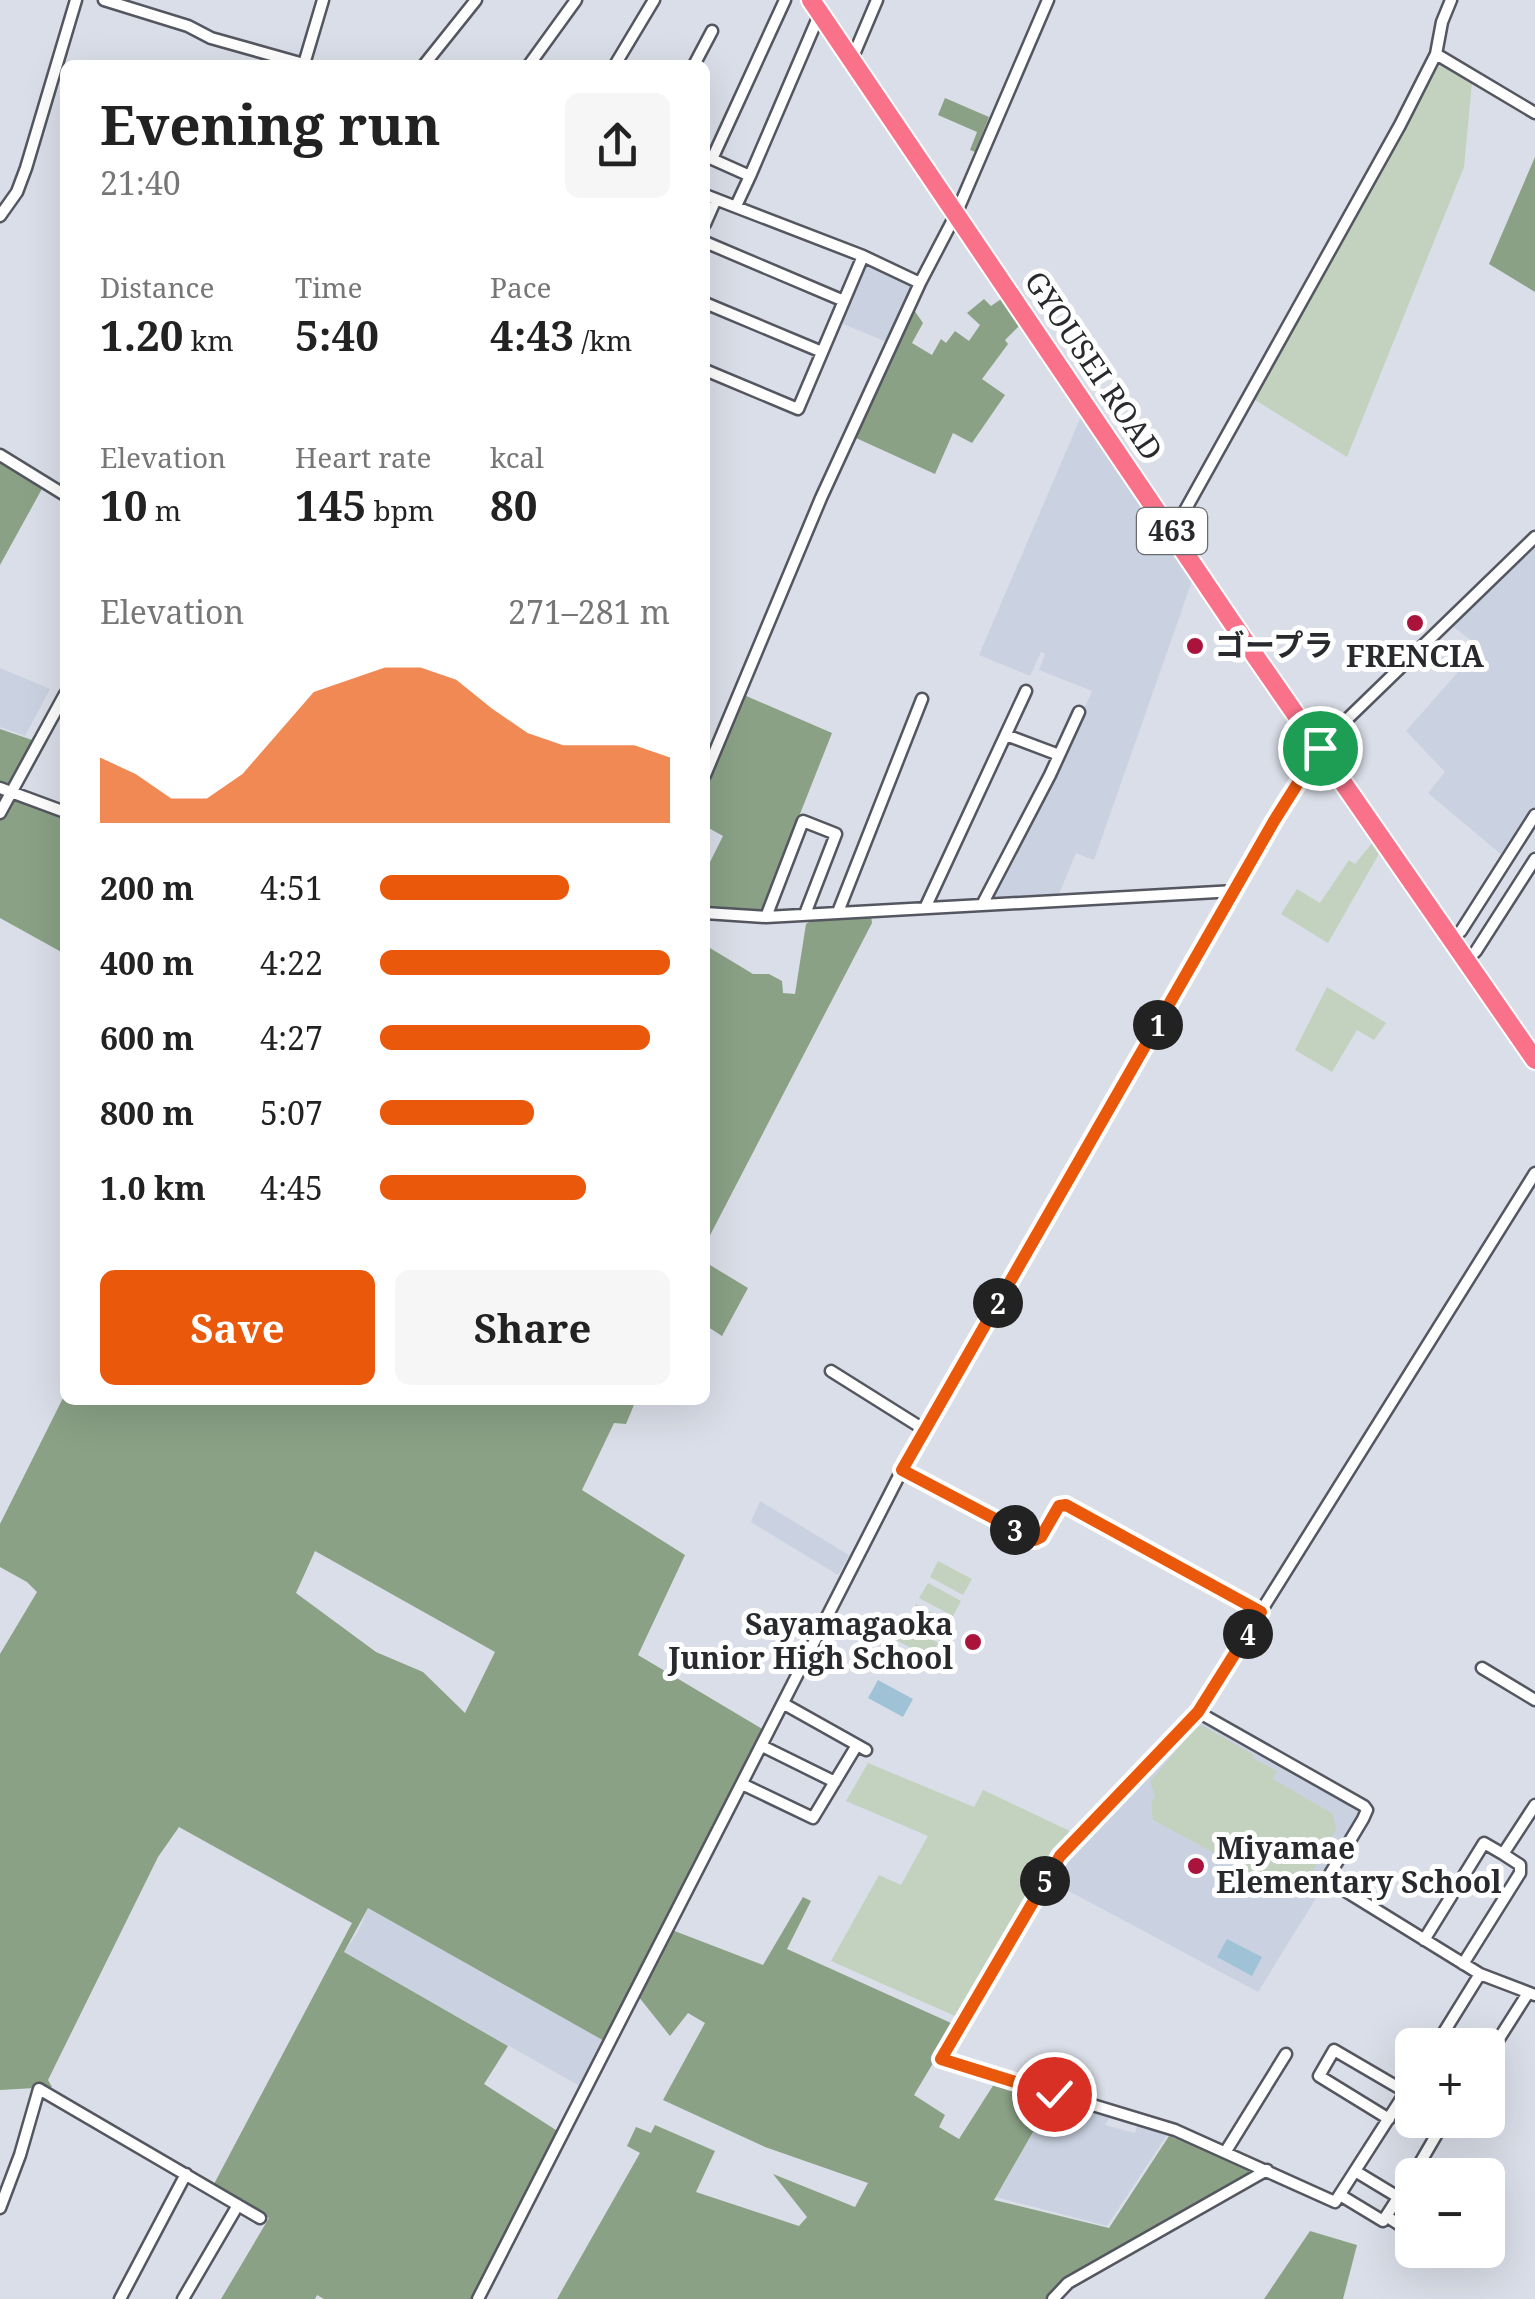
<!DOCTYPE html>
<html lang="en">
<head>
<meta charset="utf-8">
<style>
	:root { --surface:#fff; --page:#f6f6f6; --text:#222; --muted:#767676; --accent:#ea580c }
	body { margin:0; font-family:"Noto Serif","Noto Sans JP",serif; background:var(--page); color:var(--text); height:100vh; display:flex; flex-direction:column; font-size:38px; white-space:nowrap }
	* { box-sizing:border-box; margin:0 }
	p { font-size:32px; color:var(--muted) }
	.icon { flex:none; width:55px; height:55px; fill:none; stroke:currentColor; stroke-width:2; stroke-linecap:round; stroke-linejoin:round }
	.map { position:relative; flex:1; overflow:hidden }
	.details { position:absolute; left:60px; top:60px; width:650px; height:1345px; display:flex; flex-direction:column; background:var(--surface); border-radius:15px; box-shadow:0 10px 40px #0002 }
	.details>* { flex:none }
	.controls { position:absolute; left:1395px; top:2028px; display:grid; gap:20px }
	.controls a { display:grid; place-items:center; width:110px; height:110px; border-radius:15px; background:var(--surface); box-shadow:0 10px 40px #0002; font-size:50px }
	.pin { position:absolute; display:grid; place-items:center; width:85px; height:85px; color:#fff; margin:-42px; border:5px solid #fff; border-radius:50%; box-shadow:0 2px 10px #0007 }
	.km { position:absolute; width:50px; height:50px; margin:-25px; border-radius:50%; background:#222; color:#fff; font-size:28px; line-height:50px; text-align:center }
	.round { display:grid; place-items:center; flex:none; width:105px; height:105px; border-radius:15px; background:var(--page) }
	.overview { display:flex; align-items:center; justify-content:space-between; height:170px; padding:0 40px }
	h1 { font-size:55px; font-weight:700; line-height:75px }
	.figures { display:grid; grid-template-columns:repeat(3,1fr); gap:15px; height:170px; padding:10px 40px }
	.figures div { display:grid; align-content:center }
	.figures b { font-size:42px; font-weight:700 }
	.figures small { font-size:28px; font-weight:400 }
	.figures p { font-size:28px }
	.chart { height:280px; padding:20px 40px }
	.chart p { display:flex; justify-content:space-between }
	.chart svg { width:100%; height:180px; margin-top:10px; fill:var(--accent); opacity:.7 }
	.cta { display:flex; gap:20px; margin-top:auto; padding:20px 40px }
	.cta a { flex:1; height:115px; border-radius:15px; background:var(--accent); color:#fff; font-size:40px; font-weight:700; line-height:115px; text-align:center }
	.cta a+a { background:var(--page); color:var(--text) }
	ul { padding:0 40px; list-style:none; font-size:32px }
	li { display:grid; grid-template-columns:160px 120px 1fr; align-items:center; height:75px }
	li i { height:25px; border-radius:12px; background:var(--accent) }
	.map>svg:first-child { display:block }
	.built { fill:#cad2e1 }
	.green { fill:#c2d2bf }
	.forest { fill:#8aa186; fill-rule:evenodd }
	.water { fill:#a0c2d6 }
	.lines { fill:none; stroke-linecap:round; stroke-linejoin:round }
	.street-casing { stroke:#545760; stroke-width:15 }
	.highway-casing { stroke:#fff; stroke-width:22 }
	.street { stroke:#fff; stroke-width:10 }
	.highway { stroke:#f9728a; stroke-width:18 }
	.route-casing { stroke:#fff; stroke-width:20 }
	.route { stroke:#ea580c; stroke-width:12 }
	.poi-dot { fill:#aa133c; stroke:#fff; stroke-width:4 }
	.labels { text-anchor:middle; stroke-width:10; stroke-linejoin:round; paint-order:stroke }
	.shield { fill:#fff; stroke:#686a6d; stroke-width:2.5 }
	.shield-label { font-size:28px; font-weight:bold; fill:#282a2e }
	.street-label { font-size:30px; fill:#282a2e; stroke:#fff }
	.poi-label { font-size:30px; font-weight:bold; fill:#282a2e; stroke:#fff; text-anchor:start }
</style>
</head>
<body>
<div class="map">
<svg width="1535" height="2299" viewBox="0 0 1535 2299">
	<rect width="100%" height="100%" fill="#dadee8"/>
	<path class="built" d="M867,264L914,285L889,343L841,323Z
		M1082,414L1192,581L1094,860L1076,853L1059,894L992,899L990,896L1053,777L1092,691L1039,670L1045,654L1041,652L1030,676L979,655Z
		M1535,546V806L1503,856L1428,793L1445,772L1406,731L1480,647L1452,626Z
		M0,668L50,689L25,736L0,727Z
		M760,1501L849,1555L838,1575L751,1522Z
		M1198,1722H1204L1356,1806L1358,1814L1317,1883L1323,1887L1258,1992L1050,1881L1062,1860Z
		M368,1908L606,2042L583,2088L344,1952L358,1932Z
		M1053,2099L1111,2115L1105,2125L1135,2133L1137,2126L1167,2135L1107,2226L996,2197Z"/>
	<path class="green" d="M1440,64L1472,83L1464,167L1347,457L1252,398Z
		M1373,842L1380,852L1328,943L1281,914L1297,889L1320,903L1349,860L1355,864Z
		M1327,987L1386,1023L1374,1040L1357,1030L1332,1072L1295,1050Z
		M938,1561L972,1579L963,1595L930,1577Z
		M928,1583L961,1601L953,1616L919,1598Z
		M916,1604L950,1622L941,1637L908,1619Z
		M904,1624L938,1643L930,1658L896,1640Z
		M1203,1726L1254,1755L1253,1758L1277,1771L1273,1779L1333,1814L1336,1830L1297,1898L1153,1820L1151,1804L1155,1796L1150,1782L1196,1727Z
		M868,1763L974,1807L983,1790L1074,1833L1059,1846L959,2015L955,2016L831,1961L879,1875L901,1885L928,1836L846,1801Z"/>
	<path class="forest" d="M945,98L989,117L975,152L970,150L977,132L938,115Z
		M1535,157V292L1489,264Z
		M1004,297L1022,323L1005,340L1008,344L982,379L1005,395L972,443L953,433L935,474L856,438L914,310L923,323L912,343L932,355L941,339L946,343L955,331L969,341L980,325L967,313L984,299L991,306Z
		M0,460L43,487L0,565Z
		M744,695L832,733L762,910L705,907V861L710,862L723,836L705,826V789Z
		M0,729L35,741L10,785L0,782Z
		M0,794L65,819V954L0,918Z
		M871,916L872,923L705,1245V945L753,974H769L782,981L783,993L795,994L806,924L812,920Z
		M705,1262L748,1288L722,1336L705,1325Z
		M65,1394V1400H636L626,1424L614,1423L582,1490L685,1555L638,1655L764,1730L606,2042L368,1908L344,1952L508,2046L484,2084L559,2132L474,2299H324L317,2295L315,2299H221L269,2218L214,2184L352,1923L179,1827L158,1857L48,2080L52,2087L0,2090V1654L37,1592L27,1582L0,1567V1524ZM315,1551L495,1652L465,1713L423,1672L376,1652L296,1593Z
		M803,1897L811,1901L787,1949L951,2023L954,2028L914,2095L945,2115L939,2127L959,2139L996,2081L1052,2099L994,2200L1109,2228L1169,2136L1245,2165L1251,2175L1072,2274L1046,2299H557L640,2153L627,2146L636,2127L651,2133L655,2125L715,2151L696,2192L799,2226L807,2217L773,2174L855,2207L868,2183L765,2147L663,2100L705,2023L688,2013L670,2036L638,1996L672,1930L763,1965Z
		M1310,2231L1357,2245L1343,2299H1264Z"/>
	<path class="water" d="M878,1680L913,1699L903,1717L868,1698Z
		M1227,1939L1262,1957L1252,1976L1217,1957Z"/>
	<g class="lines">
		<defs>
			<path id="street" d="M104,0L188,26L211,38L307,65
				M785,0L712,159L750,176L820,13
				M1436,54L1535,113
				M852,59L877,0
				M304,64L323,0
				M424,65L476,0
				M529,65L576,0
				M615,65L654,0
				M694,65L712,31
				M705,195L863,256L920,283
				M736,206L750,176
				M0,216L17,192L26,168L76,0
				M705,224L716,199
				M705,242L844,301
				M705,303L822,352
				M705,370L798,409L863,256
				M0,455L65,495
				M1173,532L1400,125L1436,54L1442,22L1451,0
				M1006,735L1059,755
				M705,775L821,498L920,283L956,214L1048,0
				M0,788L65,812
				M0,813L65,694
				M983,903L1050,775L1079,712
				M926,906L1026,691
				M838,912L922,699
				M705,913L766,917L1235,891
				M766,917L803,821L836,834L805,914
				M1452,938L1461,931L1535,815
				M1467,960L1476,951L1535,859
				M831,1371L925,1430
				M902,1470L1035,1539L1041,1537L1059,1506L1066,1505L1261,1613
				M1482,1668L1535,1700
				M784,1704L866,1750
				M1198,1712L1364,1806L1367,1810L1363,1819L1330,1874L1331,1882L1480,1974L1535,1995
				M762,1746L835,1782
				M742,1784L813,1818L857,1745
				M1424,1940L1484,1843L1503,1854
				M1463,1964L1520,1873V1865L1503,1854L1535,1805
				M1436,2045L1480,1974
				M1488,2056L1528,1993
				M1412,2082L1335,2202L1175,2130L941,2059L1060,1856L1198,1712L1535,1173
				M1389,2119L1319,2076L1334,2050L1406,2092
				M1226,2151L1286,2054
				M1420,2165L1435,2175
				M1355,2171L1398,2197
				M1413,2175L1445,2120
				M1340,2195L1383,2221L1412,2176
				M0,2208L20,2155L39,2089L260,2218
				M1386,2216L1406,2229L1412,2219
				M120,2299L186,2174
				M183,2299L238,2205
				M478,2299L902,1470L1274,821L1309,764L1335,731L1535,537
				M1053,2299L1068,2283L1267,2170"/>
			<path id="highway" d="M811,0L1231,621L1535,1060"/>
		</defs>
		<use href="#street" class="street-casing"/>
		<use href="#highway" class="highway-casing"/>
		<use href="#street" class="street"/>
		<use href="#highway" class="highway"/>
	</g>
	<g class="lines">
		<defs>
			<path id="route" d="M1054,2094L941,2059L1060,1856L1198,1712L1261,1612L1066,1505L1059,1506L1041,1537L1035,1540L902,1470L1274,821L1320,748"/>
		</defs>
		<use href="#route" class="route-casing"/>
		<use href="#route" class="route"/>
	</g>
	<g class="poi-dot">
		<circle cx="1415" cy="623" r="10"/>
		<circle cx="1195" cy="646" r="10"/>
		<circle cx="973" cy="1642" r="10"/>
		<circle cx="1196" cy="1866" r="10"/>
	</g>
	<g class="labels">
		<rect class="shield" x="1137" y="508" width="70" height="46" rx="8"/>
		<g class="shield-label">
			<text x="1172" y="541">463</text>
		</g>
		<g class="street-label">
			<text transform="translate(1093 366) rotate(56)" y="10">GYOUSEI ROAD</text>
		</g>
		<g class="poi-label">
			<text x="1215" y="656">ゴープラ</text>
			<text x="1415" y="667" text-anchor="middle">FRENCIA</text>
			<text x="953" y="1635" text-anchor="end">Sayamagaoka<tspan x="953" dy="34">Junior High School</tspan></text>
			<text x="1216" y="1859">Miyamae<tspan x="1216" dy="34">Elementary School</tspan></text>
		</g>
	</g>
</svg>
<div class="controls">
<a>+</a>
<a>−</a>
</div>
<div class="pin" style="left:1320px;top:748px;background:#1e9e55"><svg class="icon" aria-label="arrive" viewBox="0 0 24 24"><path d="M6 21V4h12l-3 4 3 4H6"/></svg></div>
<div class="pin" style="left:1054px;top:2094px;background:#d93025"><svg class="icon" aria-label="check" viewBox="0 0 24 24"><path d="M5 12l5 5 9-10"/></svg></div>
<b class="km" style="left:1158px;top:1025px">1</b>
<b class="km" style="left:998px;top:1303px">2</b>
<b class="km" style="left:1015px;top:1530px">3</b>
<b class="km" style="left:1248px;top:1634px">4</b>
<b class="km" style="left:1045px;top:1881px">5</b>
<section class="details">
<div class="overview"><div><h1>Evening run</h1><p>21:40</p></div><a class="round"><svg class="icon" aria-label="share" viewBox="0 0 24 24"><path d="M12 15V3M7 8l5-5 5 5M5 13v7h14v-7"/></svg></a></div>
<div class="figures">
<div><p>Distance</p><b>1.20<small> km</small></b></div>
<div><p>Time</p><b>5:40</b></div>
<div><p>Pace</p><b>4:43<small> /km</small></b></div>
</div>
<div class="figures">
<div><p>Elevation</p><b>10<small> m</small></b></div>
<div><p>Heart rate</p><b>145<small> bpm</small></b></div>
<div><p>kcal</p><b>80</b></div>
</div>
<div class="chart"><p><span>Elevation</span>271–281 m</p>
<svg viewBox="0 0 160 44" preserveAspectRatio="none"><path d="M0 44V28L10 32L20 38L30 38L40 32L50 22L60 12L70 9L80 6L90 6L100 9L110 16L120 22L130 25L140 25L150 25L160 28V44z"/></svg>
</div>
<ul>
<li><b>200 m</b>4:51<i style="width:65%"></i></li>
<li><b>400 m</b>4:22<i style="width:100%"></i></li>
<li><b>600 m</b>4:27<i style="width:93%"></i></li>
<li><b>800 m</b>5:07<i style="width:53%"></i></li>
<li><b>1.0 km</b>4:45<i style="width:71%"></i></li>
</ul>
<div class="cta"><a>Save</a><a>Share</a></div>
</section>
</div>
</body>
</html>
